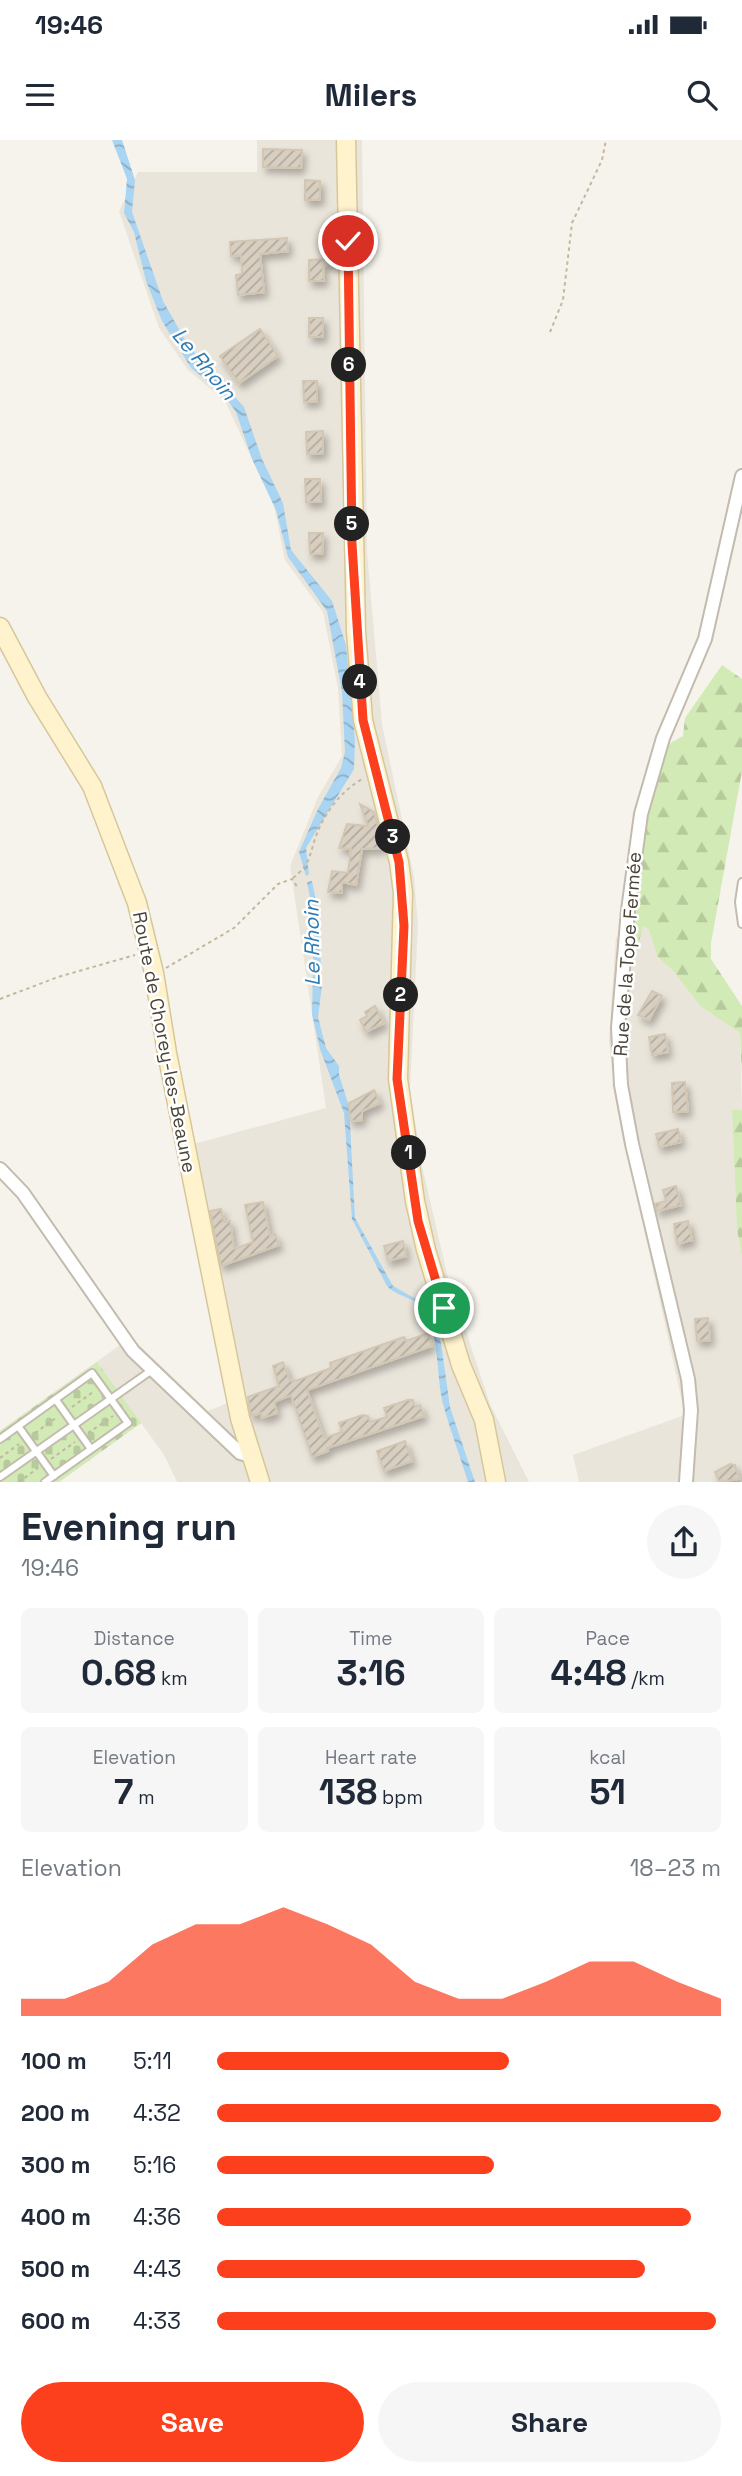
<!DOCTYPE html>
<html lang="en">
<head>
<meta charset="utf-8">
<style>
	:root { --surface:#fff; --page:#f6f6f7; --text:#1f2937; --muted:#747a83; --accent:#fc3f1d }
	body { margin:0; font-family:"Space Grotesk",sans-serif; background:var(--page); color:var(--text); height:100vh; display:flex; flex-direction:column; font-size:26px; white-space:nowrap }
	* { box-sizing:border-box; margin:0 }
	p { font-size:23px; color:var(--muted) }
	.icon { flex:none; width:38px; height:38px; fill:none; stroke:currentColor; stroke-width:2; stroke-linecap:round; stroke-linejoin:round }
	.map { position:relative; height:1342px; overflow:hidden }
	.drawer { display:flex; flex-direction:column; background:var(--surface); flex:1 }
	.drawer>* { flex:none }
	.pin { position:absolute; display:grid; place-items:center; width:60px; height:60px; color:#fff; margin:-30px; border:4px solid #fff; border-radius:50%; box-shadow:0 2px 7px #0007 }
	.km { position:absolute; width:35px; height:35px; margin:-18px; border-radius:50%; background:#222; color:#fff; font-size:19px; line-height:35px; text-align:center }
	.round { display:grid; place-items:center; flex:none; width:74px; height:74px; border-radius:37px; background:var(--page) }
	.head { display:flex; align-items:center; justify-content:space-between; height:119px; padding:0 21px }
	h1 { font-size:38px; font-weight:700; line-height:52px }
	.metrics { display:grid; grid-template-columns:repeat(3,1fr); gap:10px; height:119px; padding:7px 21px }
	.metrics div { display:grid; align-content:center; border-radius:10px; background:var(--page); text-align:center }
	.metrics b { font-size:35px; font-weight:700 }
	.metrics small { font-size:19px; font-weight:400 }
	.metrics p { font-size:19px }
	.chart { height:196px; padding:14px 21px }
	.chart p { display:flex; justify-content:space-between }
	.chart svg { width:100%; height:126px; margin-top:7px; fill:var(--accent); opacity:.7 }
	.primary-button { display:flex; gap:14px; margin-top:auto; padding:14px 21px }
	.primary-button a { flex:1; height:80px; border-radius:42px; background:var(--accent); color:#fff; font-size:28px; font-weight:700; line-height:80px; text-align:center }
	.primary-button a+a { background:var(--page); color:var(--text) }
	ul { padding:0 21px; list-style:none; font-size:23px }
	li { display:grid; grid-template-columns:112px 84px 1fr; align-items:center; height:52px }
	li i { height:18px; border-radius:9px; background:var(--accent) }
	.status { display:flex; justify-content:space-between; align-items:center; height:49px; padding:0 35px; background:var(--surface); direction:ltr }
	.status svg { height:19px; fill:currentColor }
	header { display:flex; justify-content:space-between; align-items:center; height:91px; padding:0 21px; background:var(--surface); font-size:32px; font-weight:700 }
	.map>svg:first-child { display:block }
	.residential { fill:#eae5da }
	.forest { fill:url(#forest-firs) }
	.cemetery { fill:url(#cemetery-stones) }
	.water { fill:url(#water-waves) }
	.building { fill:url(#building-hatch); stroke:#d3c7b4; stroke-width:2; filter:url(#shadow) }
	.lines { fill:none; stroke-linecap:round; stroke-linejoin:round }
	.lane-casing { stroke:#c2bbae; stroke-width:10 }
	.street-casing { stroke:#c2bbae; stroke-width:16 }
	.secondary-casing { stroke:#d6c79b; stroke-width:21 }
	.path { stroke:#c4b79f; stroke-width:2; stroke-dasharray:3.5 3.5; stroke-linecap:butt }
	.lane { stroke:#fff; stroke-width:6 }
	.street { stroke:#fff; stroke-width:12 }
	.secondary { stroke:#fff3cd; stroke-width:18 }
	.route-casing { stroke:#fff; stroke-width:14 }
	.route { stroke:#fc3f1d; stroke-width:9 }
	.labels { text-anchor:middle; stroke-width:5; stroke-linejoin:round; paint-order:stroke }
	.street-label { font-size:19px; fill:#4b4439; stroke:#fff }
	.water-label { font-size:21px; font-style:italic; fill:#2e7ab2; stroke:#fff }
</style>
</head>
<body>
<div class="status"><b>19:46</b><svg viewBox="0 0 49 12"><path d="M0 12V9h3v3zM5 12V6h3v6zM10 12V3h3v9zM15 12V0h3v12zM26 1h20v11H26zM47 4h2v5h-2z"/></svg></div>
<header><svg class="icon" aria-label="menu" viewBox="0 0 24 24"><path d="M4 6h16M4 12h16M4 18h16"/></svg>Milers<svg class="icon" aria-label="search" viewBox="0 0 24 24"><circle cx="10" cy="10" r="6"/><path d="M15 15l6 6"/></svg></header>
<div class="map">
<svg width="742" height="1342" viewBox="0 0 742 1342">
	<defs>
		<pattern id="forest-firs" width="22" height="20" patternUnits="userSpaceOnUse" patternTransform="scale(1.75)"><rect width="22" height="20" fill="#d2eab5"/><path d="M5 1l3.5 6h-7zM16 11l3.5 6h-7z" fill="#b6ca9c"/></pattern>
		<pattern id="cemetery-stones" width="16" height="16" patternUnits="userSpaceOnUse" patternTransform="scale(1.75)"><rect width="16" height="16" fill="#d2eab5"/><path d="M2 7V4a2 2 0 0 1 4 0v3zM10 15v-3a2 2 0 0 1 4 0v3z" fill="#b6ca9c"/></pattern>
		<pattern id="water-waves" width="16" height="10" patternUnits="userSpaceOnUse" patternTransform="scale(1.75)"><rect width="16" height="10" fill="#a9d4f2"/><path d="M0 5q4-4 8 0t8 0" fill="none" stroke="#8caec5"/></pattern>
		<pattern id="building-hatch" width="6" height="6" patternUnits="userSpaceOnUse" patternTransform="scale(1.75)"><rect width="6" height="6" fill="#d8cfc1"/><path d="M-1 1l2-2M0 6l6-6M5 7l2-2" fill="none" stroke="#b1aa9e"/></pattern>
		<filter id="shadow"><feDropShadow dx="3.5" dy="5.5" stdDeviation="3.5" flood-color="#0004"/></filter>
	</defs>
	<rect width="100%" height="100%" fill="#f6f3ec"/>
	<path class="residential" d="M257,0H362L367,411L382,584L414,737L418,785L410,948L422,1026L447,1134L490,1264L529,1342H177L164,1315L141,1283L59,1342H0V1291L120,1205L134,1200L208,1271L230,1262L194,1004L326,968L290,726L318,657L342,616L338,548L323,472L285,420L274,366L225,261L188,230L159,188L119,71L138,32H257Z
		M643,786L649,790L657,816L674,832L700,866L740,893L742,970H732L737,1089L742,1118V1342H579L573,1315L685,1275L615,957L609,901L616,796L626,812Z"/>
	<path class="forest" d="M722,525L742,539V631L711,803V819L742,866V937L740,893L700,866L674,832L657,816L649,790L643,786L636,814L626,812C630,770 640,631 669,605C672,601 679,599 683,596L685,578Z
		M732,970H742V1118L737,1089Z"/>
	<path class="cemetery" d="M97,1222L141,1283L59,1342H0V1291Z"/>
	<path class="water" d="M112,0H122L135,40L132,72L163,161L188,205L244,267L262,319L283,363L291,410L332,461L346,505L355,600L354,629L306,708L309,734L306,736L299,712L318,669L341,628L345,612L342,552L327,471L288,417L276,370L252,319L236,272L223,254L191,228L162,181L146,141L134,92L124,73L127,39Z
		M312,741L318,771L322,845L318,877L326,908L339,926V935L349,966L355,1078L393,1146L430,1167L441,1203L450,1267L475,1342H468C460,1316 450,1290 443,1264C436,1235 440,1195 423,1169C415,1157 397,1157 387,1146L352,1079L344,973L320,909L312,874L314,778L307,742Z"/>
	<path class="building" d="M263,9L302,10L301,28L263,27Z
		M305,40L320,41V60H305Z
		M287,98L288,111L260,114L264,152L238,155L236,135L242,134L241,115L231,116L230,102Z
		M333,119L323,127L324,141H309V120Z
		M309,178H323V197H309Z
		M260,189L278,216L239,243L220,216Z
		M303,241H317V261L304,262Z
		M323,291V313L307,314L306,292Z
		M305,339H320L321,362H306Z
		M309,393H323L322,414H310Z
		M360,664L374,672L384,708L362,709L356,745L342,742V753L328,752L332,731L348,733L351,709L339,708L347,684L368,686Z
		M652,851L662,856L649,880L638,875Z
		M375,866L384,883L366,892L360,880L367,876L365,872Z
		M665,894L668,912L652,915L649,897Z
		M685,942L688,971L673,972L672,943Z
		M374,950L380,963L362,971V980L350,981L349,963Z
		M678,989L681,1002L659,1007L656,994Z
		M676,1046L681,1065L657,1071L655,1064L666,1061L663,1050Z
		M263,1062L270,1096L275,1094L279,1105L221,1126L210,1071L221,1069L224,1082L230,1081L234,1109L253,1102L245,1065Z
		M688,1081L692,1100L677,1104L674,1084Z
		M403,1101L406,1116L388,1121L384,1106Z
		M708,1178L710,1200L697,1201L695,1179Z
		M428,1193L432,1206L307,1250L324,1298L342,1292L339,1283L363,1275L368,1276L370,1282L387,1277L384,1268L408,1260H413L415,1267L420,1265L424,1276L327,1308L328,1311L312,1317L291,1255L274,1262L277,1273L262,1278L261,1273L251,1276L248,1257L279,1246L273,1226L283,1222L290,1241L298,1240L331,1228L330,1223L404,1197L406,1201Z
		M405,1301L412,1321L384,1331L377,1311Z
		M730,1324L735,1325L739,1339L719,1342L715,1332Z"/>
	<g class="lines">
		<defs>
			<path id="lane" d="M742,742L739,762L742,784
				M56,1260L91,1309
				M18,1286L54,1336
				M0,1299L92,1233L128,1283L45,1342
				M0,1337L152,1230"/>
			<path id="street" d="M0,1029L23,1053L133,1211L240,1313L251,1316
				M686,1342L691,1270L688,1239L632,1004L621,945L618,888L628,770L641,674L663,598L705,499L742,336"/>
			<path id="secondary" d="M346,0L356,491L363,580L399,722L403,753L398,939L415,1061L426,1110L461,1225L484,1280L496,1342
				M0,487L37,557L92,646L137,763L154,833L167,913L240,1278L260,1342"/>
		</defs>
		<use href="#lane" class="lane-casing"/>
		<use href="#street" class="street-casing"/>
		<use href="#secondary" class="secondary-casing"/>
		<path class="path" d="M550,192L563,160L572,83L602,20L606,0
			M293,738C308,726 309,719 314,702C322,676 340,651 364,638
			M166,828L234,788L278,744L292,739L298,748
			M0,859L58,837L135,815
			M72,1267L93,1252
			M35,1293L56,1278
			M88,1293L113,1276
			M0,1318L19,1304
			M51,1319L75,1302
			M19,1342L38,1328"/>
		<use href="#lane" class="lane"/>
		<use href="#street" class="street"/>
		<use href="#secondary" class="secondary"/>
	</g>
	<g class="lines">
		<defs>
			<path id="route" d="M348,101L352,404L363,580L399,722L404,786L397,939L418,1081L444,1168"/>
		</defs>
		<use href="#route" class="route-casing"/>
		<use href="#route" class="route"/>
	</g>
	<g class="labels">
		<g class="street-label">
			<text transform="translate(627 814) rotate(-86)" y="7">Rue de la Tope Fermée</text>
			<text transform="translate(165 902) rotate(79)" y="7">Route de Chorey-les-Beaune</text>
		</g>
		<g class="water-label">
			<text transform="translate(204 224) rotate(50)" y="7">Le Rhoin</text>
			<text transform="translate(312 803) rotate(-91)" y="7">Le Rhoin</text>
		</g>
	</g>
</svg>
<div class="pin" style="left:444px;top:1168px;background:#1e9e55"><svg class="icon" aria-label="arrive" viewBox="0 0 24 24"><path d="M6 21V4h12l-3 4 3 4H6"/></svg></div>
<div class="pin" style="left:348px;top:101px;background:#d93025"><svg class="icon" aria-label="check" viewBox="0 0 24 24"><path d="M5 12l5 5 9-10"/></svg></div>
<b class="km" style="left:409px;top:1013px">1</b>
<b class="km" style="left:401px;top:855px">2</b>
<b class="km" style="left:393px;top:697px">3</b>
<b class="km" style="left:360px;top:542px">4</b>
<b class="km" style="left:352px;top:384px">5</b>
<b class="km" style="left:349px;top:225px">6</b>
</div>
<section class="drawer">
<div class="head"><div><h1>Evening run</h1><p>19:46</p></div><a class="round"><svg class="icon" aria-label="share" viewBox="0 0 24 24"><path d="M12 15V3M7 8l5-5 5 5M5 13v7h14v-7"/></svg></a></div>
<div class="metrics">
<div><p>Distance</p><b>0.68<small> km</small></b></div>
<div><p>Time</p><b>3:16</b></div>
<div><p>Pace</p><b>4:48<small> /km</small></b></div>
</div>
<div class="metrics">
<div><p>Elevation</p><b>7<small> m</small></b></div>
<div><p>Heart rate</p><b>138<small> bpm</small></b></div>
<div><p>kcal</p><b>51</b></div>
</div>
<div class="chart"><p><span>Elevation</span>18–23 m</p>
<svg viewBox="0 0 160 44" preserveAspectRatio="none"><path d="M0 44V38L10 38L20 32L30 19L40 12L50 12L60 6L70 12L80 19L90 32L100 38L110 38L120 32L130 25L140 25L150 32L160 38V44z"/></svg>
</div>
<ul>
<li><b>100 m</b>5:11<i style="width:58%"></i></li>
<li><b>200 m</b>4:32<i style="width:100%"></i></li>
<li><b>300 m</b>5:16<i style="width:55%"></i></li>
<li><b>400 m</b>4:36<i style="width:94%"></i></li>
<li><b>500 m</b>4:43<i style="width:85%"></i></li>
<li><b>600 m</b>4:33<i style="width:99%"></i></li>
</ul>
<div class="primary-button"><a>Save</a><a>Share</a></div>
</section>
</body>
</html>
